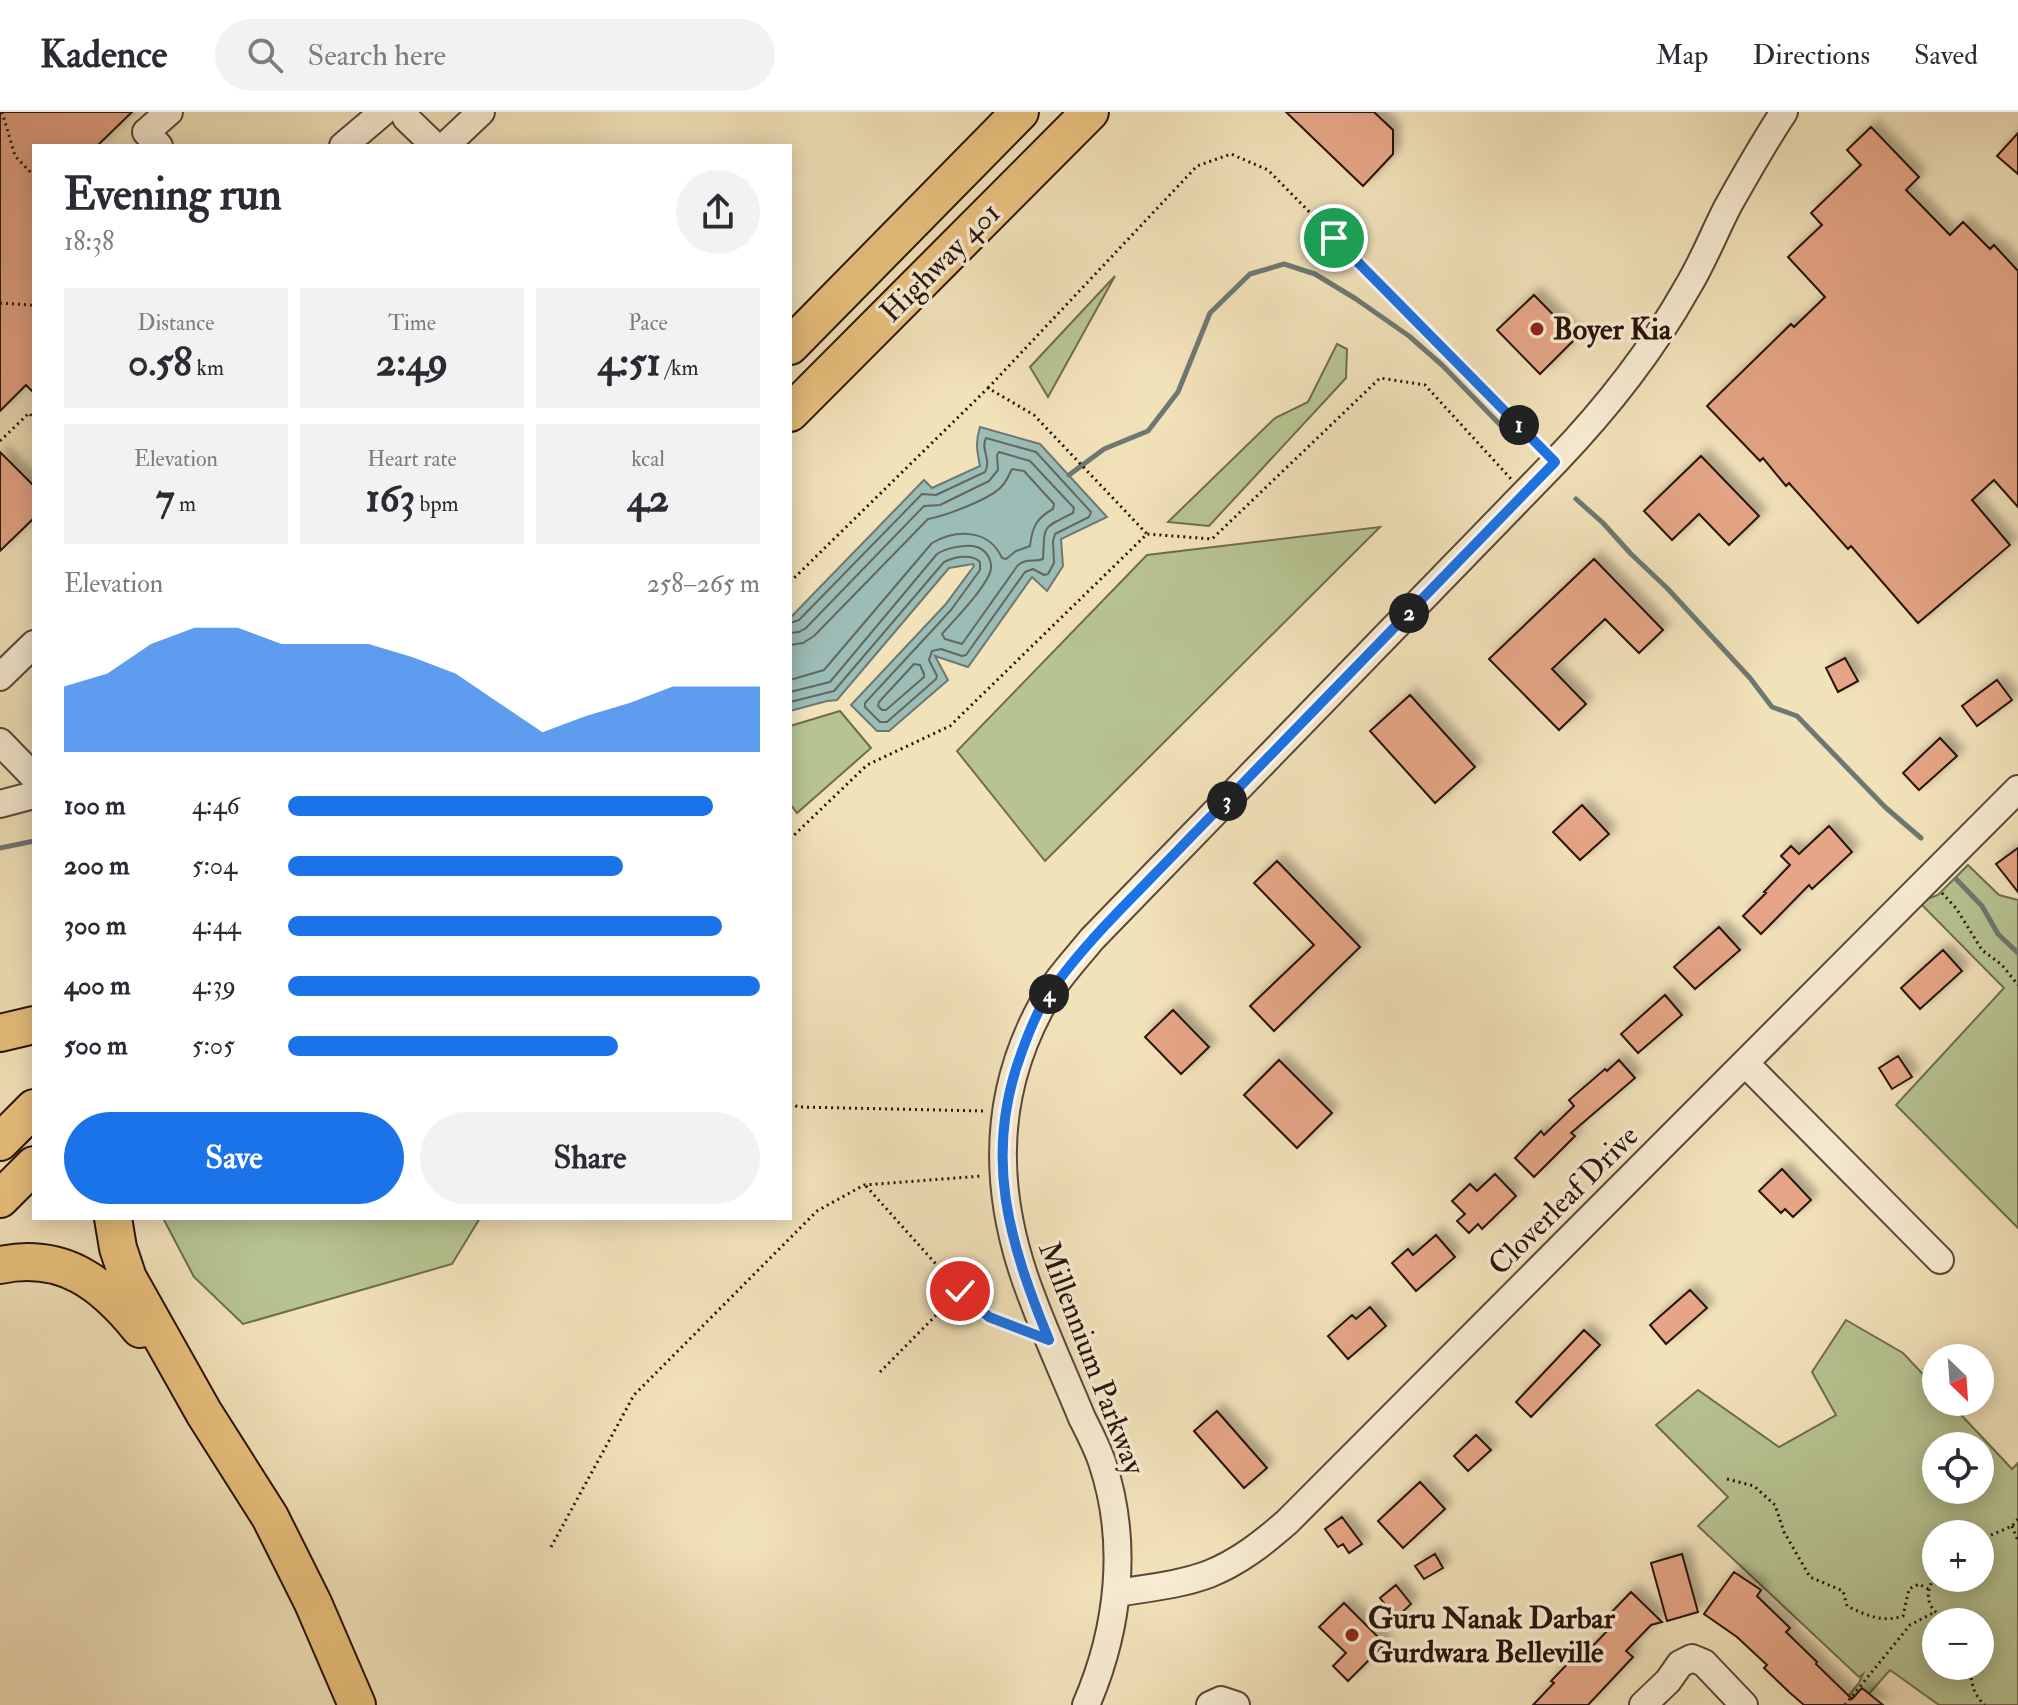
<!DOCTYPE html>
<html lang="en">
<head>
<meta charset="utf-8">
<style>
	:root { --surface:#fff; --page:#f2f2f3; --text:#2b2b33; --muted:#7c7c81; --line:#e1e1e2; --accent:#1a73e8 }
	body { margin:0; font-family:"IM FELL Double Pica",serif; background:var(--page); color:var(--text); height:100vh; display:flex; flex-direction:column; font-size:30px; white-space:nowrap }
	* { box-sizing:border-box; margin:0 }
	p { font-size:26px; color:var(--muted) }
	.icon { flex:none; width:44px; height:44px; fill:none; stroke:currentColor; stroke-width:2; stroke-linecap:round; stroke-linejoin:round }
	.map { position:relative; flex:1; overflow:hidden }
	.details { position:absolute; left:32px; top:32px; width:760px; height:1076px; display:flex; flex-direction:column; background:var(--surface); border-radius:0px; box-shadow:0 4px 20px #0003 }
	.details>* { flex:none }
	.needle { width:52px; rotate:155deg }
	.tools { position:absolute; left:1922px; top:1232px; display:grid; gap:16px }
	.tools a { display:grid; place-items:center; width:72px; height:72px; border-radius:50%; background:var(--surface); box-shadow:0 4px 20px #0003; font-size:40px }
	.pin { position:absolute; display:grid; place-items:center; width:68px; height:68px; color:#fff; margin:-34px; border:4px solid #fff; border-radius:50%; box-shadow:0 2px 8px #0007 }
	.km { position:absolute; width:40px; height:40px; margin:-20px; border-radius:50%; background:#222; color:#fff; font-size:22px; line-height:40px; text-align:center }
	.round { display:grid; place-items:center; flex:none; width:84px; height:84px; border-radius:42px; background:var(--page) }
	.summary { display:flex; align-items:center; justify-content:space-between; height:136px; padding:0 32px }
	h1 { font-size:44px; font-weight:700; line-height:60px }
	.metrics { display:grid; grid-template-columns:repeat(3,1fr); gap:12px; height:136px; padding:8px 32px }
	.metrics div { display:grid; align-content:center; border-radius:0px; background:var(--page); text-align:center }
	.metrics b { font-size:40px; font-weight:700 }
	.metrics small { font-size:22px; font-weight:400 }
	.metrics p { font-size:22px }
	.chart { height:224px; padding:16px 32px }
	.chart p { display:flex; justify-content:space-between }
	.chart svg { width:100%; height:144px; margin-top:8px; fill:var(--accent); opacity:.7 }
	.action { display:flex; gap:16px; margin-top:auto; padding:16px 32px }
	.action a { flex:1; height:92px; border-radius:48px; background:var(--accent); color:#fff; font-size:32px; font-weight:700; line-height:92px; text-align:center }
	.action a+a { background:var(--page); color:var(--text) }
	ul { padding:0 32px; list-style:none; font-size:26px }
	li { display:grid; grid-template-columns:128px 96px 1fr; align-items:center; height:60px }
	li i { height:20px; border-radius:10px; background:var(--accent) }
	header { display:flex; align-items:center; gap:48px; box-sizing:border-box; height:112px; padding:0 40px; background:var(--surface); border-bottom:2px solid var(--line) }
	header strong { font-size:38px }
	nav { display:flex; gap:44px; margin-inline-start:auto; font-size:28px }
	.search { width:560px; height:72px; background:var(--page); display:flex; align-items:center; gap:20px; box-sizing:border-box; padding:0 28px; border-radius:44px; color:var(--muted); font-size:30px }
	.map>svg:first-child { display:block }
	.green { fill:#b7c492; stroke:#706c4e; stroke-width:2; fill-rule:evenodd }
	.water { fill:#9cbcb6; stroke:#6e7872; stroke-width:2 }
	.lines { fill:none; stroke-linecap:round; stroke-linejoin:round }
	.shore { stroke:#626860; stroke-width:2 }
	.stream { stroke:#6e7872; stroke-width:5 }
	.building { fill:#e5a586; stroke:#28130b; stroke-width:2; filter:url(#shadow) }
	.minor-casing { stroke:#5a4737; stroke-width:30 }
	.highway-casing { stroke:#28130b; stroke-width:40 }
	.path { stroke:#28130b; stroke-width:3; stroke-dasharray:2 4; stroke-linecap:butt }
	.minor { stroke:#f7ecd2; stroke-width:26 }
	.highway { stroke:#e9c17d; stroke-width:36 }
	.route-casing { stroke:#fff; stroke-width:16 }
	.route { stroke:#1a73e8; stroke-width:10 }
	.poi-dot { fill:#8f2418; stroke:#f7ecd2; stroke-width:3 }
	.labels { text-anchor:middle; stroke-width:7; stroke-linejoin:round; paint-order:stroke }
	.street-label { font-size:30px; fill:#28130b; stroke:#f7ecd2 }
	.poi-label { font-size:30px; font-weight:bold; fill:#28130b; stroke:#f7ecd2; text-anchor:start }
</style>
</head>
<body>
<header>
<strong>Kadence</strong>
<div class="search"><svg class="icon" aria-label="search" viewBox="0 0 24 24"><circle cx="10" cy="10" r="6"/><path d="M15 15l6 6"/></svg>Search here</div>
<nav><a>Map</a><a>Directions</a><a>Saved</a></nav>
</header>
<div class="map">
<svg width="2018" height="1593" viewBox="0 0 2018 1593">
	<defs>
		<filter id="shadow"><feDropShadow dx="7" dy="-7" stdDeviation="4" flood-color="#0004"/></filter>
	</defs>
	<rect width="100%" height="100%" fill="#f2e2ba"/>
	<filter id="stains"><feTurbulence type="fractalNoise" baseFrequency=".0025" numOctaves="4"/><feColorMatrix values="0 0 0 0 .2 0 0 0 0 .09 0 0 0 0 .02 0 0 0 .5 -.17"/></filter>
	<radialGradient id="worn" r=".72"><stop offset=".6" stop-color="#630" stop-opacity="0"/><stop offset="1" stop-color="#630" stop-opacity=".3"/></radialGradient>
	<path class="green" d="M1115,164L1048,285L1030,255Z
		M1337,232L1347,237L1346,266L1209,414L1168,410L1275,306L1308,290Z
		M1380,415L1045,749L957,639L1147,443Z
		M840,599L871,636L797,701L790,692V614Z
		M1968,753L1999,783L2018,788V1116L1896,993L2004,876L1919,790L1938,783Z
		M163,1106H480L452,1152L243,1212L194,1165Z
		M1846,1208L1903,1241L1936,1276V1290H1949L2012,1357L2018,1351V1593H1939L1890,1558L1859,1593H1841L1859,1571L1863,1562L1859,1565L1698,1414L1728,1385L1656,1313L1698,1278L1779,1335L1836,1303L1812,1260ZM1936,1334H1980V1378H1936ZM1936,1422H1980V1466H1936ZM1936,1510H1980V1554H1936Z"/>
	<path class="water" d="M980,315L1040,332L1107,405L1061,427L1063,454L1047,479L1032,465L968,555L935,544L948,568L889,619H877L851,593L945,493L974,454L973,452L949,456L837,588L827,589L790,599V506L924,368L932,376L980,354C977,339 975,330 980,315Z"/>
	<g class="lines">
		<path class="shore" d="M790,511L799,508L922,382L936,383L985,360C992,348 980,337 986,326L1036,340L1091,400L1089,405L1055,422L1053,429L1054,451L1048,462L1044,463L1033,457L1025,460L966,543L962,544L941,537L932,539L929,548L937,564L936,567L887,610H880L865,595V591L951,498L980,458V450C972,441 954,445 944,450L834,579L790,590
			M790,521L799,520L806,516L924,394L940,393L989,369L998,358L997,343L999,340L1030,349L1074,396L1073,401C1041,417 1045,412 1043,447C1035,451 1028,445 1018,453L962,532L945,527L942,522C956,506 980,482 989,463C995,451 987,436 973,434C962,433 946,436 937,442L830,570L790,580
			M790,533L803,531L814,524L928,407C945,404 991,387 1002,374C1007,369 1009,362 1012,357L1024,359L1054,392L1053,397C1036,406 1032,416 1030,434L1016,439L1006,447L1002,446C989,417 957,417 932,431L824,558L790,568
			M914,552L920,553L924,562V565L886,598H882L878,594L879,590Z"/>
		<path class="stream" d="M1069,363L1104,337L1148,319L1178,280L1210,201L1250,162L1284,152L1315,162L1356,187L1409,224L1442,253L1512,325
			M1576,387L1603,411L1631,442L1667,476L1750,566L1772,595L1797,604L1885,695L1921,726
			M0,736L34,729
			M1956,767L1982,794L1998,822L2018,841"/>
	</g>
	<path class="building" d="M0,0H132L97,34H34V281L26,273L0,299Z
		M1286,0H1374L1393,18V42L1363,74Z
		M1871,15L1919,65L1906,78L1950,123L1963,110L1990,137L1994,133L2018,159V395L1994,368L1972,388L2010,433L1918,511L1851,434L1848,437L1789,371L1786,374L1763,346L1760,349L1707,294L1791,212L1794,215L1825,185L1788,145L1822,113L1811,101L1861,53L1847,38Z
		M2018,21V62L1997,44Z
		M1534,183L1576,226L1540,262L1497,218Z
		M0,340L34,374V406L0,439Z
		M1701,344L1759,404L1729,433L1699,402L1672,428L1644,399Z
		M1594,447L1663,518L1639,541L1605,507L1552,557L1586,592L1559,618L1489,547Z
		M1845,546L1858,569L1838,580L1826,556Z
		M1997,568L2012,588L1977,614L1962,594Z
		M1410,583L1475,655L1435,691L1370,619Z
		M1940,626L1957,644L1919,678L1903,661Z
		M1582,693L1609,722L1580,748L1553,720Z
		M1829,714L1852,740L1812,777L1809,773L1761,822L1743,804L1766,781L1764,780L1790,753L1781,744L1791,734L1799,742Z
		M2018,736V780L1996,752Z
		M1277,749L1360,835L1274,919L1250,894L1314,833L1254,771Z
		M1719,815L1740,838L1695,877L1674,855Z
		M1943,838L1962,859L1920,897L1901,876Z
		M1665,883L1682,903L1638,941L1621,922Z
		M1173,898L1209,935L1181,962L1145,925Z
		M1898,944L1912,965L1892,977L1879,956Z
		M1279,948L1332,1001L1297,1036L1244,983Z
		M1619,948L1635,966L1571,1021L1575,1024L1534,1065L1515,1046L1541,1019L1544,1023L1574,994L1569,988L1605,957L1607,959Z
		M1782,1057L1811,1088L1793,1105L1785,1097L1781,1101L1759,1079Z
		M1495,1062L1516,1084L1482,1117L1478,1112L1469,1121L1457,1109L1465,1102L1452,1089L1470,1072L1477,1079Z
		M1436,1123L1455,1145L1416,1179L1392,1151L1408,1137L1413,1143Z
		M1690,1178L1707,1196L1666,1232L1650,1213Z
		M1370,1195L1386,1214L1348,1247L1328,1224L1352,1203L1356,1207Z
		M1584,1218L1600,1233L1531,1305L1516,1290Z
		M1217,1299L1267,1356L1244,1376L1194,1319Z
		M1476,1323L1491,1338L1468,1359L1454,1344Z
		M1420,1370L1445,1397L1403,1436L1378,1409Z
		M1342,1405L1362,1432L1349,1441L1343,1432L1338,1435L1325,1417Z
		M1435,1442L1443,1456L1424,1467L1415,1454Z
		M1682,1442L1698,1500L1667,1509L1651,1451Z
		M1734,1460L1761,1478L1757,1484L1790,1516L1786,1520L1817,1550L1816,1552L1852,1587L1862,1576L1883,1593H1804L1789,1580L1764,1556L1767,1553L1737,1525L1704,1502Z
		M1396,1473L1411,1492L1396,1506L1380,1486Z
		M1631,1480L1662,1510L1651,1513L1626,1539L1633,1545L1588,1593H1533L1554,1571L1551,1569L1577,1542L1581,1546L1613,1513L1606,1506Z
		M1344,1491L1385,1532L1348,1569L1333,1554L1346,1541L1319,1515Z"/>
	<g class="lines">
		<defs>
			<path id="minor" d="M404,0L406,6L435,34
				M159,34L146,20L169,0
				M343,34L383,0
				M445,34L481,0
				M0,565L34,532
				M0,630L34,665
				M0,692L34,683
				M1745,951L1940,1148
				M1116,1481C1147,1476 1180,1473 1209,1462C1239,1450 1263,1431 1287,1410L2018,677
				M1086,1593C1119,1517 1129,1430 1102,1350C1097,1335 1089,1320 1082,1306C1066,1267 1048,1228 1033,1188C994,1089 989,991 1041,895C1054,870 1074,849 1092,827L1555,350C1606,297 1651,240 1687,176C1703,150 1714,121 1728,94C1746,62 1764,30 1784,0
				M1210,1593L1221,1588L1236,1593
				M1643,1593L1668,1569L1680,1552L1692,1546L1704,1551L1744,1593"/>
			<path id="highway" d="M790,234L1020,0
				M790,301L1090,0
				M0,921L34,913
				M0,1030L34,996
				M0,1087L34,1053
				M113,1106L118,1136L128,1166L204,1301L270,1405L313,1491L357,1593
				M0,1153C63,1140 103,1171 140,1217"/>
		</defs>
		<use href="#minor" class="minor-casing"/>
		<use href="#highway" class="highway-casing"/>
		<path class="path" d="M2,0L15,44L34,64
			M0,191L31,193L34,190
			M988,276L1197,54L1231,42L1268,58L1539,333
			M0,329L29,301L34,307
			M790,470L988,276L1034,303L1147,422
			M790,727L867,653L950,614L1147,422L1212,427L1380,266L1425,273L1511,367
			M1942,781L1956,796L1982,838L2002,853L2018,873
			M790,991L798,995L986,999
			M866,1074L960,1179L989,1205L1019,1217
			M880,1260L960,1179
			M1727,1367L1754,1374L1775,1393L1784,1420L1810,1465L1843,1479L1847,1494C1865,1503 1883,1511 1903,1504L1909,1477L1919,1472L1928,1477
			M2012,1414L2018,1429
			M1980,1428L2012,1414L2018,1407
			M551,1435L634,1283L817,1099L864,1073L982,1064
			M1936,1460C1924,1485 1925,1494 1948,1510
			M1970,1554C1971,1570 1973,1583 1985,1593
			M1845,1593L1910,1513L1935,1500"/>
		<use href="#minor" class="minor"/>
		<use href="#highway" class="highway"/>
	</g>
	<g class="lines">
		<defs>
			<path id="route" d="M960,1179L989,1205L1049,1228C1009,1130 983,1045 1021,942C1027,925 1034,907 1043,891C1064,858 1090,829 1117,801L1555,350L1334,126"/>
		</defs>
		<use href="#route" class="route-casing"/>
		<use href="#route" class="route"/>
	</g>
	<g class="poi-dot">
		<circle cx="1537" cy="217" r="8"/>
		<circle cx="1352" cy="1523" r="8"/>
	</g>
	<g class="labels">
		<g class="street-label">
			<text transform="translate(940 150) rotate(-45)" y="10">Highway 401</text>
			<text transform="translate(1563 1088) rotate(-45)" y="10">Cloverleaf Drive</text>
			<text transform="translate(1092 1246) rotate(69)" y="10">Millennium Parkway</text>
		</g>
		<g class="poi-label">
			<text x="1553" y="227">Boyer Kia</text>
			<text x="1368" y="1516">Guru Nanak Darbar<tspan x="1368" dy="34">Gurdwara Belleville</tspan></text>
		</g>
	</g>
	<rect width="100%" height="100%" filter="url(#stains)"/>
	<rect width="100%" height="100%" fill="url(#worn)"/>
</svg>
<div class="tools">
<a><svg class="needle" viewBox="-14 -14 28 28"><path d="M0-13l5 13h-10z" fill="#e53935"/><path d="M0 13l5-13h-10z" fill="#7c7c81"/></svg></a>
<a><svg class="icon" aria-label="locate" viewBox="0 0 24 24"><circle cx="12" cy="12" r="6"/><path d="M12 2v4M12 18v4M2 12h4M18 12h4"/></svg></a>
<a>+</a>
<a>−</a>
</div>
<div class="pin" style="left:1334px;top:126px;background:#1e9e55"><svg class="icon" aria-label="arrive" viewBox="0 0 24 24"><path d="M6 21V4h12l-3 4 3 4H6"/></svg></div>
<div class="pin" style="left:960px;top:1179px;background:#d93025"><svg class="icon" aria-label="check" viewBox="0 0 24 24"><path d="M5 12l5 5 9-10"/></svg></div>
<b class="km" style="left:1519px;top:313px">1</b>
<b class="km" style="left:1409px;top:501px">2</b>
<b class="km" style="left:1227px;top:689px">3</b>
<b class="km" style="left:1049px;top:882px">4</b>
<section class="details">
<div class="summary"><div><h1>Evening run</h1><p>18:38</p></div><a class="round"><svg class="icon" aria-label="share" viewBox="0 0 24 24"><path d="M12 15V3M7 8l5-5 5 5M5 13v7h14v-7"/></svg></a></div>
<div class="metrics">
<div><p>Distance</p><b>0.58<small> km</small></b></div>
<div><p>Time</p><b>2:49</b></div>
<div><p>Pace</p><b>4:51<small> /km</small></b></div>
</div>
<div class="metrics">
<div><p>Elevation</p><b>7<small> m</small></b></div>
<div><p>Heart rate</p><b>163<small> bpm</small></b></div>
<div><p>kcal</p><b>42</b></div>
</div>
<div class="chart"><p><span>Elevation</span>258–265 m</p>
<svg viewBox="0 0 160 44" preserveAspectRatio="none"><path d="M0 44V24L10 20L20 11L30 6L40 6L50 11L60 11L70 11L80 15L90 20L100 29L110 38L120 33L130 29L140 24L150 24L160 24V44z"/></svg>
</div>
<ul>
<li><b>100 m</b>4:46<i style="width:90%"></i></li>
<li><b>200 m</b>5:04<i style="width:71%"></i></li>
<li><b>300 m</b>4:44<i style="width:92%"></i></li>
<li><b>400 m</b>4:39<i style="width:100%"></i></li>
<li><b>500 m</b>5:05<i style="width:70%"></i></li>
</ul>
<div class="action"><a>Save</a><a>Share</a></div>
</section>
</div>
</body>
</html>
